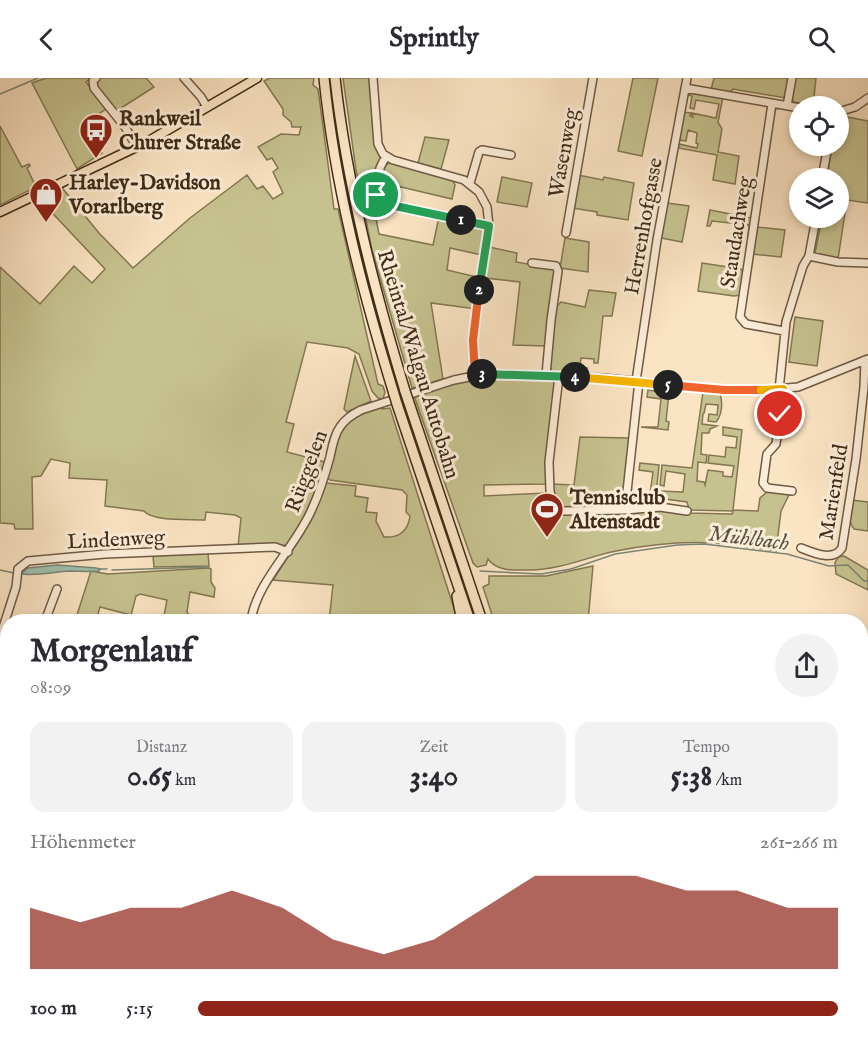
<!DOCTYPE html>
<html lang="de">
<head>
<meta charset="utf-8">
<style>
	:root { --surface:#fff; --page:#f2f2f3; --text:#2b2b33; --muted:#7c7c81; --accent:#8f2418 }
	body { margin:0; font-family:"IM FELL English",serif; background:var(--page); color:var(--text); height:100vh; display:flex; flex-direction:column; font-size:22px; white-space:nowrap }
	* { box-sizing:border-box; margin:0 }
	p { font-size:20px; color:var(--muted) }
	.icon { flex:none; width:33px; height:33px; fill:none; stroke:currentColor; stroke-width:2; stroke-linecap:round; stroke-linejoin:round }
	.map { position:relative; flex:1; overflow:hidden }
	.panel { position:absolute; left:0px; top:536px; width:868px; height:430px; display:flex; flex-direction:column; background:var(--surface); border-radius:24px 24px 0 0; box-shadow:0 3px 9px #0003 }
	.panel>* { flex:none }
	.tools { position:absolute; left:789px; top:18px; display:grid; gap:12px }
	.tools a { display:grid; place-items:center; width:60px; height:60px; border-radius:50%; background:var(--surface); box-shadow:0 3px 9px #0003; font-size:30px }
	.pin { position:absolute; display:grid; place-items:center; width:51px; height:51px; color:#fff; margin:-26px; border:3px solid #fff; border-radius:50%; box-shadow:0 2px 6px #0007 }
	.km { position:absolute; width:30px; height:30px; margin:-15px; border-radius:50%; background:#222; color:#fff; font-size:16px; line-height:30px; text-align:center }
	.round { display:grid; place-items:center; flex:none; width:63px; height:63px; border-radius:32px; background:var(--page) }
	.headline { display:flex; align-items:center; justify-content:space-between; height:102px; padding:0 30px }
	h1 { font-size:33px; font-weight:800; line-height:45px }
	.stats { display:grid; grid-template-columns:repeat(3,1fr); gap:9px; height:102px; padding:6px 30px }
	.stats div { display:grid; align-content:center; border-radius:15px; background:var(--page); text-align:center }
	.stats b { font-size:30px; font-weight:800 }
	.stats small { font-size:16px; font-weight:400 }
	.stats p { font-size:16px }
	.chart { height:168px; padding:12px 30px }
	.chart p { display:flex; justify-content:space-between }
	.chart svg { width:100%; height:108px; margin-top:6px; fill:var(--accent); opacity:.7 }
	ul { padding:0 30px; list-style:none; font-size:20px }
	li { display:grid; grid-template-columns:96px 72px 1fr; align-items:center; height:45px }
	li i { height:15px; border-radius:8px; background:var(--accent) }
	header { display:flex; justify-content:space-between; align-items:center; height:78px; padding:0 30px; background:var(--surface); font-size:27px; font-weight:800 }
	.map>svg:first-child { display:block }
	.green { fill:#c6c28f; stroke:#837754; stroke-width:1.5 }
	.water { fill:#9fbfb0; stroke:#798474; stroke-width:1.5 }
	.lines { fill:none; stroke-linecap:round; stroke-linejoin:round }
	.stream { stroke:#798474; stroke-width:1.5 }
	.minor-casing { stroke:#6f5a44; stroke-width:10 }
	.major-casing { stroke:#402c19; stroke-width:11 }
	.highway-casing { stroke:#402c19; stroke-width:12 }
	.minor { stroke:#fcedd8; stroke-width:7 }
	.major { stroke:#fbe4c3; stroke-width:8 }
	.highway { stroke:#fbe4c3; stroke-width:9 }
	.major-bridge-casing { stroke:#402c19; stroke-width:11; stroke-linecap:butt }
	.highway-bridge-casing { stroke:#402c19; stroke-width:12; stroke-linecap:butt }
	.major-bridge { stroke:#fbe4c3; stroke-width:8 }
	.highway-bridge { stroke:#fbe4c3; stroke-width:9 }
	.split-1-casing { stroke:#fff; stroke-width:12 }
	.split-2-casing { stroke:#fff; stroke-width:12 }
	.split-3-casing { stroke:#fff; stroke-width:12 }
	.split-4-casing { stroke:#fff; stroke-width:12 }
	.split-5-casing { stroke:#fff; stroke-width:12 }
	.split-6-casing { stroke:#fff; stroke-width:12 }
	.split-7-casing { stroke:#fff; stroke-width:12 }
	.split-1 { stroke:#22a559; stroke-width:8 }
	.split-2 { stroke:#22a559; stroke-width:8 }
	.split-3 { stroke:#f0652b; stroke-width:8 }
	.split-4 { stroke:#22a559; stroke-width:8 }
	.split-5 { stroke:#f5b400; stroke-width:8 }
	.split-6 { stroke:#f0652b; stroke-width:8 }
	.split-7 { stroke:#f5b400; stroke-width:8 }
	.labels { text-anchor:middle; stroke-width:6; stroke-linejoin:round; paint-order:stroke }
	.poi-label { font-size:21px; font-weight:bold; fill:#402c19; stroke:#fcedd8; text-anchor:start }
	.street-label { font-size:21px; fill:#402c19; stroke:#fcedd8 }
	.water-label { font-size:22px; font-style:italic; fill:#58513f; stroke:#fcedd8 }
</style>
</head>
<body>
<header><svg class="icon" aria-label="back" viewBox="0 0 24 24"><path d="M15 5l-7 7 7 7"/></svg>Sprintly<svg class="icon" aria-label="search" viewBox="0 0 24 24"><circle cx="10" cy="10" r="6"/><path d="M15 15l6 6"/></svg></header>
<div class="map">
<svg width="868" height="965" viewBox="0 0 868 965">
	<rect width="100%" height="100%" fill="#fbe4c3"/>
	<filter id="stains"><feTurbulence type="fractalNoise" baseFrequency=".00333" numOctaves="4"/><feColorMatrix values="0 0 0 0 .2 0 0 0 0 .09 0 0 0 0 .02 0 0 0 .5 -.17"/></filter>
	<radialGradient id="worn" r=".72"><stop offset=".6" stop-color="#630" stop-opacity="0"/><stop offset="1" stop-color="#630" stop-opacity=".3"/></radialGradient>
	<path class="green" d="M46,0H91L86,4L106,31L85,45L102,75L77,91L32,5Z
		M99,0H146L154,9L115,34L98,12L96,6Z
		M270,0H314L313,7L318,11L334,131H338L378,306L383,308L385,314L383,321L378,320L372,313L359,276L348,270L307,264L286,344L294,346L287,374L325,384C316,414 305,441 287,467L238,469L241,440L235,437L206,434L205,442C190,441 153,444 144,433L105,428L107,402L69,400L70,385L51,381L41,398L32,399L33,451H15L14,446L0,445V189L40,226L74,188L92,205L105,191L41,123L42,120L63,111L99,155L133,190L190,140L247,97L257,111L263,108L273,121L283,115L273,94L278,90L272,80L267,82L258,69L281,56L299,57L301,49H292L291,44L283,37V31L264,3Z
		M343,0H370L381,80C371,108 373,128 379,156L433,167L439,139L486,149L482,177L450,170L447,192L481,200L476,231L431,225L443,301L412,310L372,172L356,92Z
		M633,0H658L642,78L618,73Z
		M714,0H790L786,20L738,12L733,11L729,15L711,12Z
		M794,0H816L813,28L794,24L792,20Z
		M693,14L723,19L718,44L722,51L718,74L739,78L735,106L713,102L717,77L678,70L679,66L697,70L698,66L696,65L697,55L688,52L686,63L679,62L684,34L691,35L690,38L693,39L692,35L716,40L719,26L696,22L694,31L690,30L692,18L688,17Z
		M842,38L868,43V125L847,122L838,181L815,175L822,140H838V100H827L832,68H838L839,40Z
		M0,48L22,89L29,86L30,88L27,90L36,109L0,127Z
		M425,59L449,62L441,91L418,85Z
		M391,84L452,101L455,107L452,121L397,108L400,127L381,123C375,112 378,89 391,84Z
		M578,97L603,102L604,99L634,105L628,142L597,137V134L572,130Z
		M502,99L532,105L527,129L497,124Z
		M667,125L689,128L682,164L661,160Z
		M710,132L752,140L748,161L749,147L712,143L710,148H707Z
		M756,149L785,152L781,179L752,176Z
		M565,160L589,164L588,194L560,190Z
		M489,169L517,175L516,184L556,191L546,268L513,267L520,204L485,200Z
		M702,185L741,191L744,195L741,217L734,218L698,213Z
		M589,212L616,215L612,238H603L598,285H594V281L581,280L580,289L587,290V296L553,294L549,289L555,230L561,224L585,229Z
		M795,239L823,243L817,288L789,284Z
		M355,278L371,323L347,334L344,331Z
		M494,298L549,301L555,306V311L546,381V406L484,407V418L547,415L550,436L615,435L660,431L687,435L732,436L733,433L689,432L687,424L658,420L659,413L683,414L685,396L666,393L664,408L660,407L662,387L692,390L703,314L720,316C723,325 722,337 716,344L708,343L709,336L717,337L718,327L706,326L704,335L703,336L702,346L717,348L710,351L709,355H702L701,376L707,377L706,385L698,384L697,403L704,404L705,407L708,392L723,394V398L732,399L734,388L708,385L709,377L725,379L726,369L736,370L737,359L723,357V349L742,352L733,432L758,433L760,420L768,413L790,415L781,433L776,473C755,470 734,466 712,465C681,463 646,467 616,473C587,479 560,492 530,492C516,492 497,494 488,481L486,487L477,489L473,485L414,318C441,309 466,301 494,298Z
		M648,312L669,315L666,343L669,344L668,352L641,349H658L661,321L647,319Z
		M381,328L382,331L390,330L458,543H329L333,507L273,502L304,454L326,405L356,408L355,418L368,420L366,434L377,435L376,443L384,459C399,460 408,453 410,438L406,434L407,417L402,412L330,402L327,399C340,355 335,345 381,328Z
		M580,359L631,360L621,429L564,431L555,425L552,406L574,407Z
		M640,385L659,387L655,427L633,429L628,424V421L630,426H635L636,423H632V421L649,423L653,394L639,392Z
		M852,422L868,424V453L854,451C847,442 851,432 852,422Z
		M208,475L209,488L154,489L153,478Z
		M844,478L868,492V512L836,496L835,485L838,479Z
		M593,488L588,543H494L483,509L489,506V498H546Z
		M209,490L211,491V504L215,510L214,519L190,514L187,534L193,543H163L167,522L140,516L136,518L131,537L100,529L96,543H75L91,493L108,496Z
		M861,699L868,701V809L861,811Z
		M0,869L7,871L8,958L19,959L15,965H0Z
		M575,959V958L634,959L632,965H576Z"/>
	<path class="water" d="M57,487L96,490L100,491L99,493C89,494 80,493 70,493C53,494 37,498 21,496L28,490Z"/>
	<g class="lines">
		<path class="stream" d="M0,16L38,0
			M99,491H107
			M0,492L14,495
			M112,492L209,489
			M480,493L541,496L571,491L615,476L677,467L704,466L787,476L829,488L848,487L864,503H868"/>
		<defs>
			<path id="minor" d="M96,0L93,3L94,10L125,49L137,69
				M184,0L201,19L207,29
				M373,0L378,66L383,76L393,82L464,102L479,114L487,129L489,148L473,262L475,297
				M685,10L800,30
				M772,26L740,239L746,246L784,253
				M787,28L792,0
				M838,34L855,29L868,20
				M386,79C378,90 372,112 378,124L489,148
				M822,100L828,68
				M470,105L479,74L482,72L511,77
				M566,155L593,0
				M809,178L838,184L868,185
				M532,185L556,188L558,193L551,242L546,297
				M559,298L549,384L550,413L553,427L556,431L564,433L625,432L639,303
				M636,303L657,162L687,0
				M783,311L776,366L767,376L763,405L767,410L792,413
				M779,312L786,244L803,188L809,178L816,140
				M625,432L660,429L687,433
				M801,470C814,475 833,484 842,470L856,381L864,309L865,282
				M45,543L57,511
				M251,543C256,504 296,469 312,431C320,414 325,397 330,379C332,369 334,357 340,349C345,341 353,336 361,332L454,302L484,296L603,300L713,311L766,312L798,309L868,281
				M0,559L16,509L18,491L28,483L105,476L275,469L288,474
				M0,616L8,618
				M0,775L8,777
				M0,829L8,799
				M142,958L163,965
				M257,958L264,965
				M306,958L307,965
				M649,961L666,965
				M22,965L27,958
				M98,965L100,958
				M186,965L188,958
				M508,965L509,958
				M764,965H795"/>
			<path id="major" d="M0,134L147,64L257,0
				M0,633L8,638
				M861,817L868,815
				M637,965L638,958"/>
			<path id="highway" d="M324,0C335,108 362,212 394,316
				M335,0C347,107 374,210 405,313
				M408,322L482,543
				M397,326L470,543
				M457,518L462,543
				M555,958L556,965
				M567,958L568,965"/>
		</defs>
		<use href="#minor" class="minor-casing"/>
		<use href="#major" class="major-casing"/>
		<use href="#highway" class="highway-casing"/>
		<use href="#minor" class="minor"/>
		<use href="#major" class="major"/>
		<use href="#highway" class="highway"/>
		<defs>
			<path id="major-bridge" d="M643,965L645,958"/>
			<path id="highway-bridge" d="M405,313L408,322
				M394,316L397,326"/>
		</defs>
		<use href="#major-bridge" class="major-bridge-casing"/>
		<use href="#highway-bridge" class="highway-bridge-casing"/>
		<use href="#major-bridge" class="major-bridge"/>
		<use href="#highway-bridge" class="highway-bridge"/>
	</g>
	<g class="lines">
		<defs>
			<path id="split-1" d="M376,117V122L381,125L461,142"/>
			<path id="split-2" d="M461,142L489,148L479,212"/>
			<path id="split-3" d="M479,212L473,262L475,297L482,296"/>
			<path id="split-4" d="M482,296L575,299"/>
			<path id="split-5" d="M575,299L668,307"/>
			<path id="split-6" d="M668,307L725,312H761"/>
			<path id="split-7" d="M761,312L783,311L780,336"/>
		</defs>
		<use href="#split-1" class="split-1-casing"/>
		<use href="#split-2" class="split-2-casing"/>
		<use href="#split-3" class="split-3-casing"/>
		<use href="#split-4" class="split-4-casing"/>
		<use href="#split-5" class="split-5-casing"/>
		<use href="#split-6" class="split-6-casing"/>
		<use href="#split-7" class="split-7-casing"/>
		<use href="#split-1" class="split-1"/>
		<use href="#split-2" class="split-2"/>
		<use href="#split-3" class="split-3"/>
		<use href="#split-4" class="split-4"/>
		<use href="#split-5" class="split-5"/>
		<use href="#split-6" class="split-6"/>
		<use href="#split-7" class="split-7"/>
	</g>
	<defs>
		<symbol id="bus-pin" viewBox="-11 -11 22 30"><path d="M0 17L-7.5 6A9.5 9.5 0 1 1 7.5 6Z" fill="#8f2418" stroke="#fcedd8"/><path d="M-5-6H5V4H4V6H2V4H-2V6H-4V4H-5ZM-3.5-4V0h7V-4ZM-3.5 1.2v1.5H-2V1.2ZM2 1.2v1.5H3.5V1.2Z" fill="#fff"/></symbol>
		<symbol id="shop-pin" viewBox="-11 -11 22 30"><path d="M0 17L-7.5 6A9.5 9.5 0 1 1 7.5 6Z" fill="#8f2418" stroke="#fcedd8"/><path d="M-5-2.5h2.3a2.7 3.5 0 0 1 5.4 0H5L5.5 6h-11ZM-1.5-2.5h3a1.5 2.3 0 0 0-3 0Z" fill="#fff"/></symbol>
		<symbol id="stadium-pin" viewBox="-11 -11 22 30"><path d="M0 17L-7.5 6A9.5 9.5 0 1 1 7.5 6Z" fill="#8f2418" stroke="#fcedd8"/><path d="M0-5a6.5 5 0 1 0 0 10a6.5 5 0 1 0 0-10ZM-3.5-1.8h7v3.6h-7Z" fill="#fff"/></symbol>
	</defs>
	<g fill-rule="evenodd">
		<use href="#bus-pin" x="77" y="33" width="38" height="52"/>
		<use href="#shop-pin" x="27" y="97" width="38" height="52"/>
		<use href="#stadium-pin" x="528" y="412" width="38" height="52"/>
	</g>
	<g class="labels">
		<g class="poi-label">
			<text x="119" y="47">Rankweil<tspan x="119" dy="24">Churer Straße</tspan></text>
			<text x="69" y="111">Harley-Davidson<tspan x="69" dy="24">Vorarlberg</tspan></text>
			<text x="570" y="426">Tennisclub<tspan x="570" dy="24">Altenstadt</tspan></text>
		</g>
		<g class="street-label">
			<text transform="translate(563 75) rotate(-80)" y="7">Wasenweg</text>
			<text transform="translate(643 148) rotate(-80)" y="7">Herrenhofgasse</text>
			<text transform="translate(736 154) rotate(-81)" y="7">Staudachweg</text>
			<text transform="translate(419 286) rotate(73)" y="7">Rheintal/Walgau Autobahn</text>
			<text transform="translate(306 393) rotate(-70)" y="7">Rüggelen</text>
			<text transform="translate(833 414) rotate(-81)" y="7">Marienfeld</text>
			<text transform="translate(116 461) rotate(-3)" y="7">Lindenweg</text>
		</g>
		<g class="water-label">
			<text transform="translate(749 459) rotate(7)" y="8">Mühlbach</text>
		</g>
	</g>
	<rect width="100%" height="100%" filter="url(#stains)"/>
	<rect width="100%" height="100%" fill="url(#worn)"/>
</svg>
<div class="tools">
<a><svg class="icon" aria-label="locate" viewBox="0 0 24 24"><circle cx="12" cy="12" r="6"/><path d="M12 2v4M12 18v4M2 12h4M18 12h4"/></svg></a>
<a><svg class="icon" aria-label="layers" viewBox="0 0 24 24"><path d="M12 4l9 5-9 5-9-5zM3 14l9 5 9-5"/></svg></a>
</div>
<div class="pin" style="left:376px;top:117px;background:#1e9e55"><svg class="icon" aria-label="arrive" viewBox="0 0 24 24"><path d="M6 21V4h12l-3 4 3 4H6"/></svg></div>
<div class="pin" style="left:780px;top:336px;background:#d93025"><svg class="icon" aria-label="check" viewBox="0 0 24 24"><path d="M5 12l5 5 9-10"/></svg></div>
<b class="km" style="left:461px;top:142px">1</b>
<b class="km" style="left:479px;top:212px">2</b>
<b class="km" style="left:482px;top:296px">3</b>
<b class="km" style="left:575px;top:299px">4</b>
<b class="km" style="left:668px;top:307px">5</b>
<section class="panel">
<div class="headline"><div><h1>Morgenlauf</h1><p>08:09</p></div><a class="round"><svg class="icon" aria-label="share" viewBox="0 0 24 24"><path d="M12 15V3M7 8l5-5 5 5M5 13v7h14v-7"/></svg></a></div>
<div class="stats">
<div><p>Distanz</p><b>0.65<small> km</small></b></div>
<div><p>Zeit</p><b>3:40</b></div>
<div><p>Tempo</p><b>5:38<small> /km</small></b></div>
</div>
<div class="chart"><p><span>Höhenmeter</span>261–266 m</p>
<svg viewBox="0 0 160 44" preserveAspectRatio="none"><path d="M0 44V19L10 25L20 19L30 19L40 12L50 19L60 32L70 38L80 32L90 19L100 6L110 6L120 6L130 12L140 12L150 19L160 19V44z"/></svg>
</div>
<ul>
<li><b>100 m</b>5:15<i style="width:100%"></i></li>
</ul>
</section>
</div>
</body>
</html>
